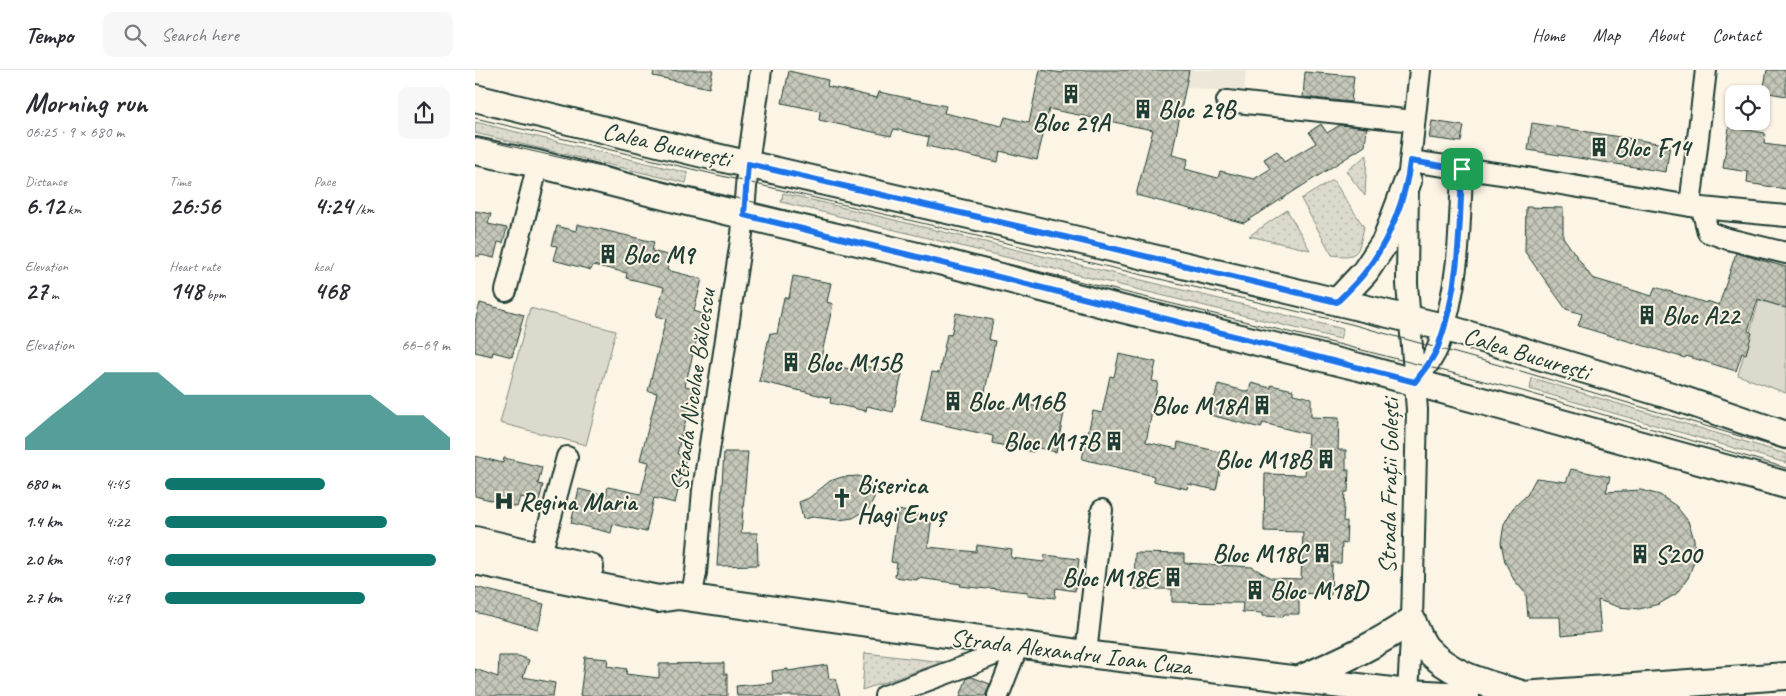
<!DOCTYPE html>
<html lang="en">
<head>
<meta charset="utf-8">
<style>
	:root { --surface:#fff; --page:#f7f7f7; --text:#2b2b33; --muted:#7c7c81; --line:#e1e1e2; --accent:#0f766e }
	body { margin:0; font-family:Caveat,sans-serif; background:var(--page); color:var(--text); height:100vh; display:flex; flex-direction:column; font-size:19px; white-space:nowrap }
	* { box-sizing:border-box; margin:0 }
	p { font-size:16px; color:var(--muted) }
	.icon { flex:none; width:28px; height:28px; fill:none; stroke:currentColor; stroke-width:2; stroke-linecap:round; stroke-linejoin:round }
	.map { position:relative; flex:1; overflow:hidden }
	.panel { display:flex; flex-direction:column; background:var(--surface); width:475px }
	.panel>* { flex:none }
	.buttons { position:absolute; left:1250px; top:15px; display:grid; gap:10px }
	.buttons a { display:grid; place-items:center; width:45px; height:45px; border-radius:10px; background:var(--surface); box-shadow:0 1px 4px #0004; font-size:25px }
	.pin { position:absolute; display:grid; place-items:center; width:42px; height:42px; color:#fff; margin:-21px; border-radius:10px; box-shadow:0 2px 8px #0006 }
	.round { display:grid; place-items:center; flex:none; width:52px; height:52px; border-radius:10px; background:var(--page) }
	.overview { display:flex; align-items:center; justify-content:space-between; height:85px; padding:0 25px }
	h1 { font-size:28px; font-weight:800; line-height:38px }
	.figures { display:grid; grid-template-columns:repeat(3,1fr); gap:8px; height:85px; padding:5px 25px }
	.figures div { display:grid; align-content:center }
	.figures b { font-size:25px; font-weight:800 }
	.figures small { font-size:14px; font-weight:400 }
	.figures p { font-size:14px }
	.chart { height:140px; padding:10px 25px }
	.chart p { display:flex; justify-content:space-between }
	.chart svg { width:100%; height:90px; margin-top:5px; fill:var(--accent); opacity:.7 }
	ul { padding:0 25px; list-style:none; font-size:16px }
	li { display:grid; grid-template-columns:80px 60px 1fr; align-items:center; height:38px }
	li i { height:12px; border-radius:6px; background:var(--accent) }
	header { display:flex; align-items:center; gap:30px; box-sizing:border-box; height:70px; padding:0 25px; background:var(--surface); border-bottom:1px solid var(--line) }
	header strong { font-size:24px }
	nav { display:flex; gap:28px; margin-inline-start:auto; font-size:18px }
	.search { width:350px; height:45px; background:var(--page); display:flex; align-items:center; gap:12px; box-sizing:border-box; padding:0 18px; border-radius:10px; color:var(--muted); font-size:19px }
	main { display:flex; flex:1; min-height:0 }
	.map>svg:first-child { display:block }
	.built { fill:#ece7d8 }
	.grass { fill:url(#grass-dots); stroke:#7e8c80 }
	.park { fill:#dcdacc; stroke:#7e8c80 }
	.building { fill:url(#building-cross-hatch); stroke:#1f3d34 }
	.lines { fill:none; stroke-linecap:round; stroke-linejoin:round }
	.minor-casing { stroke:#1f3d34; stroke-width:24 }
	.major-casing { stroke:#1f3d34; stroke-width:30 }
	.minor { stroke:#fcf5e5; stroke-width:20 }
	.major { stroke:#fcf5e5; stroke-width:26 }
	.tram { stroke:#1f3d34; stroke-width:1 }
	.route-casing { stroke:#fff; stroke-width:10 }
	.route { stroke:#1a73e8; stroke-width:6 }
	.labels { text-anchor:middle; stroke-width:4; stroke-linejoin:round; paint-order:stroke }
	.poi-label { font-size:25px; font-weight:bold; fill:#1f3d34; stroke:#fcf5e5; text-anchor:start }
	.street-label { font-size:25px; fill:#1f3d34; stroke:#fcf5e5 }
</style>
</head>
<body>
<header>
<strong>Tempo</strong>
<div class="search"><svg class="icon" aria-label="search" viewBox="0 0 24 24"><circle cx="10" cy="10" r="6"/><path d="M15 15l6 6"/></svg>Search here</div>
<nav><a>Home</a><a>Map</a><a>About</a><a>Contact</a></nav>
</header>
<main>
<section class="panel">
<div class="overview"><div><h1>Morning run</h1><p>06:25 · 9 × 680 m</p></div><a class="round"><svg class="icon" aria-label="share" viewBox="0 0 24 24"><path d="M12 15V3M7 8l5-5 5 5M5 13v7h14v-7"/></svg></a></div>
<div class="figures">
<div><p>Distance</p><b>6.12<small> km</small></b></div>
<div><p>Time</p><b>26:56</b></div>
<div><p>Pace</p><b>4:24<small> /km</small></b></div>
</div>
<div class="figures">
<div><p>Elevation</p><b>27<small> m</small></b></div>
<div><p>Heart rate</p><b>148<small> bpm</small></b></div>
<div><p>kcal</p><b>468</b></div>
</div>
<div class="chart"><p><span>Elevation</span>66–69 m</p>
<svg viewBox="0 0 160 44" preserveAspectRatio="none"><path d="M0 44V38L10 27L20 17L30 6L40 6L50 6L60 17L70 17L80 17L90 17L100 17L110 17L120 17L130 17L140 27L150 27L160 38V44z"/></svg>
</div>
<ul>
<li><b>680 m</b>4:45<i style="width:56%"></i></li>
<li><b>1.4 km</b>4:22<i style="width:78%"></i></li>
<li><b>2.0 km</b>4:09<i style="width:95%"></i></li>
<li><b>2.7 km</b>4:29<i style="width:70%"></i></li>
</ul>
</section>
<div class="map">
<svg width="1311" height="626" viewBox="0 0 1311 626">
	<defs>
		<pattern id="grass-dots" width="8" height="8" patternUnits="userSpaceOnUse" patternTransform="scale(1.25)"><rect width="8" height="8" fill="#dcdacc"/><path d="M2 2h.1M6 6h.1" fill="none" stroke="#bcbcb0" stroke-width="1.8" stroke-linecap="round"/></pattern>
		<pattern id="building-cross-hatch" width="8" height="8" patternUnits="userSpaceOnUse" patternTransform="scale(1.25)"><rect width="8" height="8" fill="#c5c7b9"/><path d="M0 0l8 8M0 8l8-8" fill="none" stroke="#9fa397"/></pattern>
	</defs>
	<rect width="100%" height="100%" fill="#fcf5e5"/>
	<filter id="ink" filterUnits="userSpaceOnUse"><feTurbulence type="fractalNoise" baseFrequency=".02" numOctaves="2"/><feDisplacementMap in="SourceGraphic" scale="10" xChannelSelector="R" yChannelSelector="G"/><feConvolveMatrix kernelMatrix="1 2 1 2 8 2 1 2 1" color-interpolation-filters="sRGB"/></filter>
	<g filter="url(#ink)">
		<path class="built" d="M595,0H771L769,25Z"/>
		<path class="grass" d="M0,52L213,103L211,113L0,63Z
			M892,85L890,126L871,101Z
			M858,110L889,157C883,181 886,189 857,185L826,129Z
			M308,123L868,259L865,269L306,132Z
			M812,140L835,180L774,166Z
			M1057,308L1311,384V393L1055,319Z
			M390,583L468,592L387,620Z"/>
		<path class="park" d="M1284,230L1311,238V323L1263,305Z
			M55,238L141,261L111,375L25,353Z"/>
		<path class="building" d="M179,0H238L234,18L178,6Z
			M565,0L588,3V0H714L697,85L713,89L710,99L743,108L745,101L779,109L795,99L789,89L802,81L809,92L841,73L834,62L846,54L852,63L865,55L892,58L890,76L769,153L661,125L678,60L574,39L562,90L525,81L523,92L452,76L454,67L419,59L416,66L344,50L345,41L307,33L314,1L353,10L352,16L402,28L404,22L471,36L469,43L527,56L530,47L554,53Z
			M1292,0H1311V26L1288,22Z
			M830,2L879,6L876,32L828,27Z
			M957,51L989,56L986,72L954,68Z
			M1057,53L1195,75L1191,102L1053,80Z
			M1254,57L1290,63L1289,74L1311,77V119L1272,113L1273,102L1248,98Z
			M1051,137L1088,138V167L1117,208L1177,226L1180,217L1231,233L1232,231L1244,235L1261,183L1311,197V238L1283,229L1273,261L1277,263L1271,284L1267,283L1261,301L1211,286L1210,288L1103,256L1107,244L1091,239L1050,182Z
			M0,141L16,144L13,154L32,158L28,173L23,172L19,188L6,185L5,186H0Z
			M102,154L179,172L177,181L196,186L192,200L227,209L219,241L228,244L210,316L219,318L202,384L211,387L200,433L179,428L171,462L138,454L136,463L96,453L104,419L131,426L133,417L166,424L174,392L165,390L182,323L173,321L191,249L181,246L189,217L151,208L152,203L118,195L116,200L78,190L82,176L77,175L82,156L101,161Z
			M318,206L356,213L352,232L358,234L345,292L379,300L380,294L427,304L418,342L392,336L391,341L355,333L356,328L284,311L295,263L302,264L309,227L314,228Z
			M5,233L49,245L37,287L18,282L17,286L0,282V252Z
			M481,243L518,250L514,270L520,271L508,332L540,339L542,332L589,343L581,382L560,377L558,382L517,373L518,366L446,350L457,302L464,303L472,264L476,265Z
			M644,284L681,292L677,311L683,312L671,372L702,379L703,372L749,383L741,420L713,414L712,419L678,411L679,406L607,389L618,341L627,343L635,306L639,307Z
			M776,313L796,318V315L818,320V324L836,328V347L864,348L863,380H871V400H874L873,422H870L868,451L872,452L871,474L867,473L866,493H857L856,525L824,523V544H809L808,547L787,546V543L767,542L768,533L697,532V519H659L660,483L709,484V493L777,497L796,508L826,509L828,462L789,461L790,404L830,405L833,364L788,353L786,358L735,345L743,314L774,322Z
			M249,382H273L266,463H282L283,495L242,496Z
			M0,386L28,393L29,388L67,397L63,414L68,415L64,431L45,427L42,437L0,426Z
			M1096,399L1135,407L1131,422L1166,420L1185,425L1201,436L1213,451L1219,469L1220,489L1213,508L1201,524L1184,534L1164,539L1144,537L1123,530L1126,562L1086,566L1085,547H1053L1051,524L1039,510L1030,492L1026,473L1029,454L1038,438L1052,425L1061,408L1091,412Z
			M384,406L394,412L399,420V428L393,439L378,448L364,450L338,447L328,449L324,432L334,428L355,411L367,407Z
			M423,440L433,442L434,444L457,447L453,477L501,482L502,475L537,480L536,488L569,492L570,485L604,489L600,521L581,518L580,528L553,525V522L513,518L512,519L485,516L486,514L465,511L443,508L442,510L420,507L422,493L416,492Z
			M0,517L69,534L63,559L0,542Z
			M24,586H44L54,590L48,607L80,613L78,626H0V599L23,607Z
			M110,587L133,589L132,596L152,599L151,604L184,608V594L249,593V604H252V626H105Z
			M352,595L354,609L360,608L365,626H262L261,616L298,613L297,601L313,599V601Z
			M497,607L515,614L510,626H485L492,608Z"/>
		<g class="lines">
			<defs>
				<path id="minor" d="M752,31L939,51
					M935,91L1034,105L1227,138L1311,146
					M1215,136L1231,0
					M1227,138L1233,162L1253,169L1311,183
					M31,221L63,94
					M940,312C948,301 958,290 963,277C984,220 985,158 987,99
					M62,499L92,387
					M216,528L221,503L228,420L267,164L273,94L286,0
					M611,584L627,440
					M933,623L937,550L942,340L932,214L933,111L945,0
					M410,626L494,595L543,575
					M523,626L543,575"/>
				<path id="major" d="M0,28L224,83L594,168L968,257L1200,327L1311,365
					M0,81L63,94L212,132L464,191L647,239L884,297L1311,415
					M862,232L890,202L910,172L933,111
					M0,470L115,497
					M0,491L183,529L203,526L611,584L933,623L991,626
					M825,609C864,592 902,575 937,550C941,559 945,571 951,578C977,607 1015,614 1050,625
					M1033,626L1311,606"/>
			</defs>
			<use href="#minor" class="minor-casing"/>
			<use href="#major" class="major-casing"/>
			<use href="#minor" class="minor"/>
			<use href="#major" class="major"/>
			<path class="tram" d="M0,48L876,254L1049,302L1311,380
				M0,68L270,130L871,276L1044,320L1311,398"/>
		</g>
	</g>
	<g class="lines" filter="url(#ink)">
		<defs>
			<path id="route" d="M935,91L987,99C985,158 984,220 963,277C958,290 948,301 940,312C716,255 493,198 269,145L273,94L594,168L862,232C872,222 883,212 891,201C914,171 931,128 935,91Z"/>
		</defs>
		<use href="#route" class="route-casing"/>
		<use href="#route" class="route"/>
	</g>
	<defs>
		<symbol id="building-bare" viewBox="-9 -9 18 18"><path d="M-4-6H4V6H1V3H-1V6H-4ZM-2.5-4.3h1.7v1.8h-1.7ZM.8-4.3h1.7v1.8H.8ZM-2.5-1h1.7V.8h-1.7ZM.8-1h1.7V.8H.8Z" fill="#1f3d34" stroke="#fcf5e5" stroke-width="2.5" paint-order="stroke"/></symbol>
		<symbol id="church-bare" viewBox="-9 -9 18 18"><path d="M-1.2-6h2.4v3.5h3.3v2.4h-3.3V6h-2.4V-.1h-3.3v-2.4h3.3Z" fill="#1f3d34" stroke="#fcf5e5" stroke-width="2.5" paint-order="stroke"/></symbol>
		<symbol id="hospital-bare" viewBox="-9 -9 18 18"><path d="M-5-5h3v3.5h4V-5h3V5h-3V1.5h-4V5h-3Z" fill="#1f3d34" stroke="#fcf5e5" stroke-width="2.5" paint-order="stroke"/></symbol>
	</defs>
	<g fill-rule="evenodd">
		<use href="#building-bare" x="582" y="10" width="28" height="28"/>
		<use href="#building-bare" x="654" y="25" width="28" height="28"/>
		<use href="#building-bare" x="1110" y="63" width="28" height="28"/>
		<use href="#building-bare" x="119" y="170" width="28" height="28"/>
		<use href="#building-bare" x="1158" y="231" width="28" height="28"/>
		<use href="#building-bare" x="302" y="278" width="28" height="28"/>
		<use href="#building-bare" x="464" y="317" width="28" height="28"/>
		<use href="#building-bare" x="773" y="321" width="28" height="28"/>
		<use href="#building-bare" x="625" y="357" width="28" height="28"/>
		<use href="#building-bare" x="837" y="375" width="28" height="28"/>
		<use href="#church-bare" x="353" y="414" width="28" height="28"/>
		<use href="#hospital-bare" x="15" y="417" width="28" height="28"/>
		<use href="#building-bare" x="833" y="469" width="28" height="28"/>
		<use href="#building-bare" x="1151" y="470" width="28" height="28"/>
		<use href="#building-bare" x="684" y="493" width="28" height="28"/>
		<use href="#building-bare" x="766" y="506" width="28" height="28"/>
	</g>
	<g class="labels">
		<g class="poi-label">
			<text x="683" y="48">Bloc 29B</text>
			<text x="596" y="61" text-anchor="middle">Bloc 29A</text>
			<text x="1139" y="86">Bloc F14</text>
			<text x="148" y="193">Bloc M9</text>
			<text x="1187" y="254">Bloc A22</text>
			<text x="331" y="301">Bloc M15B</text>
			<text x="493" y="340">Bloc M16B</text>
			<text x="772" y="344" text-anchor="end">Bloc M18A</text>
			<text x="624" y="380" text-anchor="end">Bloc M17B</text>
			<text x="836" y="398" text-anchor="end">Bloc M18B</text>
			<text x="382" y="423">Biserica<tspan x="382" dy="29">Hagi Enuș</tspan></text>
			<text x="44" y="440">Regina Maria</text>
			<text x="832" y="492" text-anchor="end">Bloc M18C</text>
			<text x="1180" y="493">S200</text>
			<text x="683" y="516" text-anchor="end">Bloc M18E</text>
			<text x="795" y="529">Bloc M18D</text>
		</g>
		<g class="street-label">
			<text transform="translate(192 74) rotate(13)" y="9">Calea București</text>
			<text transform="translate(1052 283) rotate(17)" y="9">Calea București</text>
			<text transform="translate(217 320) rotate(-82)" y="9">Strada Nicolae Bălcescu</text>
			<text transform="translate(913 416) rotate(-89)" y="9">Strada Frații Golești</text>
			<text transform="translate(596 581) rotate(7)" y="9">Strada Alexandru Ioan Cuza</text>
		</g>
	</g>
</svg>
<div class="buttons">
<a><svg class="icon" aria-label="locate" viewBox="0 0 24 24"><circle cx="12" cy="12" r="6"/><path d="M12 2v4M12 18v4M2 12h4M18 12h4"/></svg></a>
</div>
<div class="pin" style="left:987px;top:99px;background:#1e9e55"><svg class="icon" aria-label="arrive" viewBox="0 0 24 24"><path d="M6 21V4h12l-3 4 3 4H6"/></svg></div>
</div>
</main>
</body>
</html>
